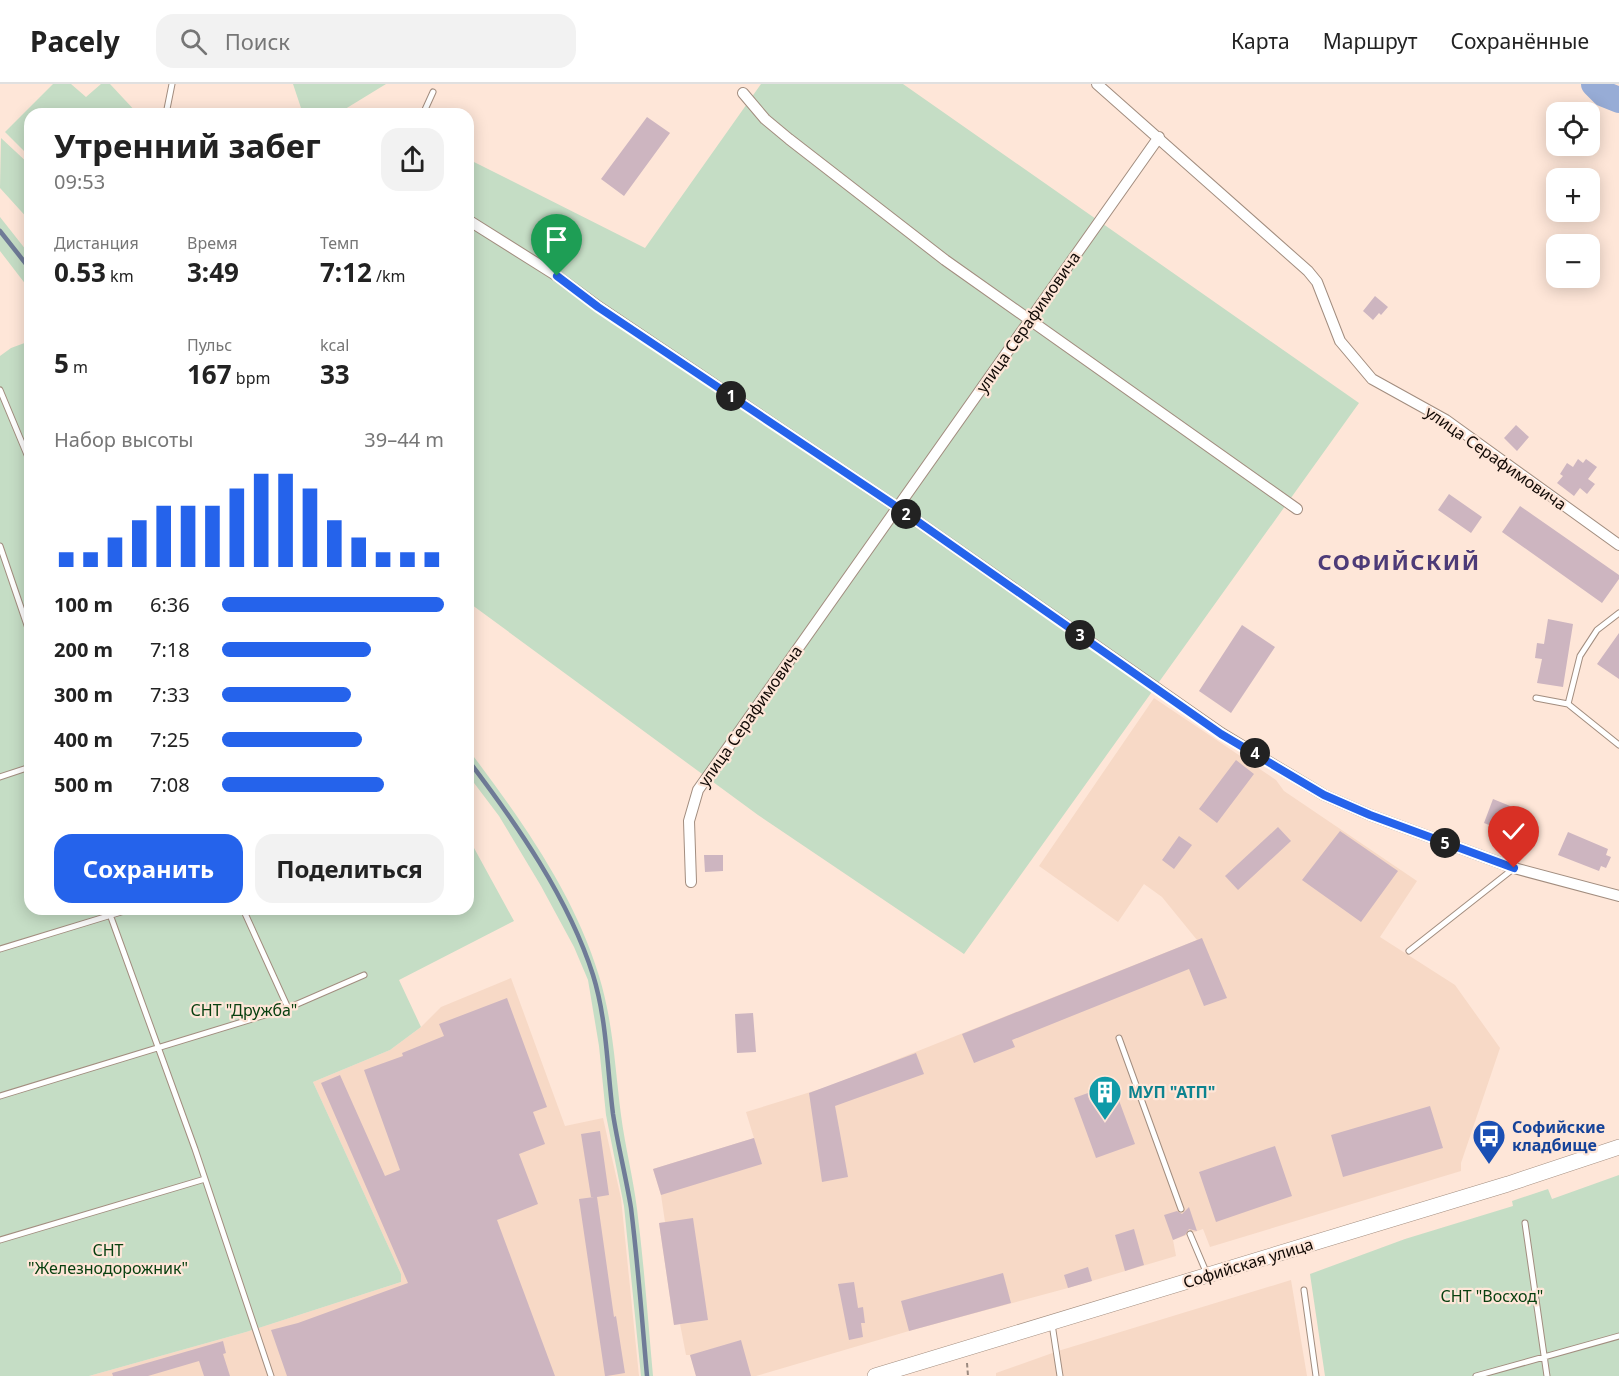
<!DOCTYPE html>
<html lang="ru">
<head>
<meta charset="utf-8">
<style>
	:root { --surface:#fff; --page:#f2f2f2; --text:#222; --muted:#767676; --line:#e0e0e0; --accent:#2563eb }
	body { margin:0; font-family:"Noto Sans",sans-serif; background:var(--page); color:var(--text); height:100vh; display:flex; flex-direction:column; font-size:22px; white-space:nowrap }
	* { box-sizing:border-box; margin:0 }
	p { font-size:20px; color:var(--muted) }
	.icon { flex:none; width:33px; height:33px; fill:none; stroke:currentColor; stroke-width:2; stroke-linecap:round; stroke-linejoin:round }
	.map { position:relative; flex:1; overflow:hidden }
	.details { position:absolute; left:24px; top:24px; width:450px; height:807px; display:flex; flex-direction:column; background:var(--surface); border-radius:18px; box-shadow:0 3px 15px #0003 }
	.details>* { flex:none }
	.fabs { position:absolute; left:1546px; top:18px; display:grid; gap:12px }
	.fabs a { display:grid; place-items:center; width:54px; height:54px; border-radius:12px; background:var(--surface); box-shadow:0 3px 15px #0003; font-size:30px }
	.pin { position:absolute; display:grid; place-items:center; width:51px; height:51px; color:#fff; margin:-62px -26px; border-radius:50% 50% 50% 0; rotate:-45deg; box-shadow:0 0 6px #0007 }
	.pin .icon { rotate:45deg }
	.km { position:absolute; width:30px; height:30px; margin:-15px; border-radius:50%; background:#222; color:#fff; font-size:16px; line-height:30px; text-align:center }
	.round { display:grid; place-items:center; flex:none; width:63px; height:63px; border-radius:18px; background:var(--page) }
	.summary { display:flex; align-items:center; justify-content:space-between; height:102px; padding:0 30px }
	h1 { font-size:33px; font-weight:700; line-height:45px }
	.figures { display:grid; grid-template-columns:repeat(3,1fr); gap:9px; height:102px; padding:6px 30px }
	.figures div { display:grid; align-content:center }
	.figures b { font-size:26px; font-weight:700 }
	.figures small { font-size:16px; font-weight:400 }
	.figures p { font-size:16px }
	.chart { height:168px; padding:12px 30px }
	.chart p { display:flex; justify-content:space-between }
	.chart svg { width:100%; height:108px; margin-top:6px; stroke:var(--accent); stroke-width:6 }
	.cta { display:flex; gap:12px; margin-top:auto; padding:12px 30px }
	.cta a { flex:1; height:69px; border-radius:18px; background:var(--accent); color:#fff; font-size:24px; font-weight:700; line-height:69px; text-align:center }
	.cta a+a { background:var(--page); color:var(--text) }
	ul { padding:0 30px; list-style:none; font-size:20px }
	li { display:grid; grid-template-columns:96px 72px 1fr; align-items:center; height:45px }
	li i { height:15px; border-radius:8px; background:var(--accent) }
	header { display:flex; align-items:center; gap:36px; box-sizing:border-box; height:84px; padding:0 30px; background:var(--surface); border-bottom:2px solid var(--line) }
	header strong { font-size:28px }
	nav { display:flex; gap:33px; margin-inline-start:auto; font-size:21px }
	.search { width:420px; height:54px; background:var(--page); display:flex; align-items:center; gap:15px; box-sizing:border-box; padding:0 21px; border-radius:18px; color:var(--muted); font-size:22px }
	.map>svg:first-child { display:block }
	.built { fill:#f7d9c6 }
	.green { fill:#c5ddc5 }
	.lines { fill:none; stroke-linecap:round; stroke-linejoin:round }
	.stream { stroke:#6f7b97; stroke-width:4.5 }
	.river { stroke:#97acd6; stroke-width:26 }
	.building { fill:#cdb5c0 }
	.lane-casing { stroke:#a28d7f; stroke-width:7 }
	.street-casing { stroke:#a28d7f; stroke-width:12 }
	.secondary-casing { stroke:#a28d7f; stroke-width:16 }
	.path { stroke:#9a897f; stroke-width:2; stroke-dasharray:4.5 3; stroke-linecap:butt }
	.lane { stroke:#fff; stroke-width:5 }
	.street { stroke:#fff; stroke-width:10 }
	.secondary { stroke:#fff; stroke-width:15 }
	.route-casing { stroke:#fff; stroke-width:12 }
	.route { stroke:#2563eb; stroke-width:8 }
	.labels { text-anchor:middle; stroke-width:4.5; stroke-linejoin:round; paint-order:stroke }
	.street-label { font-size:16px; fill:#110905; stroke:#fee6d8 }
	.park-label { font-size:16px; fill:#084010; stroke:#fee6d8 }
	.culture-label { font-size:16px; font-weight:bold; fill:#0d838f; stroke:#fee6d8; text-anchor:start }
	.transit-label { font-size:16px; font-weight:bold; fill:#164399; stroke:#fee6d8; text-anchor:start }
	.district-label { font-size:22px; font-weight:bold; letter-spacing:1.5px; fill:#4d3b78; stroke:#fee6d8 }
</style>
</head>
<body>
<header>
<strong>Pacely</strong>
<div class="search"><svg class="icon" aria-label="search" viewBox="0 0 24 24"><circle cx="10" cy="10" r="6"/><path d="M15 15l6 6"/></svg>Поиск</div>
<nav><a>Карта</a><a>Маршрут</a><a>Сохранённые</a></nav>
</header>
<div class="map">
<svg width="1619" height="1292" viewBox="0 0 1619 1292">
	<rect width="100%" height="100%" fill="#fee6d8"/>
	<path class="built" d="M1154,614L1276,696L1284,707L1417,797L1380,853L1455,901L1500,964L1461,1079V1087L1210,1163L1203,1145L1173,1156L1176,1172L1068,1204L909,1247L756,1292H696L690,1271H686L680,1240L674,1241L659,1139L665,1138L661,1111L653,1085L754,1054L746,1028L830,1002L1197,856L1162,813L1144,800L1118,838L1039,782Z
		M511,894L565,1042L603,1034L621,1114L639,1292H89L246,1248L401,1198V1190L313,998L390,966L421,943L441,923Z
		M1291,1196L1307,1292H996V1289L1058,1267Z"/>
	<path class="green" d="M53,0H71L86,13L101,0H110L138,30H30V69L28,71L5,48Z
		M293,0H386L337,30H303Z
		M761,0H903L1359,319L964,870L758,731L468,518V75L645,164Z
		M1,54L30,81V137L0,104Z
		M0,133L30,171V206L0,167Z
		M30,257V825H468V753L514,837L399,896L421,943L390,966L313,998L401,1190V1198L246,1248L89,1292H0V272L11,264Z
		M468,665C520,734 574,809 599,892C613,937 615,984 621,1031C625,1062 633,1093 637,1125C644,1180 648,1236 653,1292H641L624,1122L606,1031L599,962L588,896L574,863L541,802L499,732L468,691Z
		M1619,1091V1292H1325L1310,1190L1405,1155L1513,1122L1512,1117L1548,1105L1552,1115Z"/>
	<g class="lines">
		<path class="stream" d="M0,147L30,185
			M468,676C516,739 569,815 593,891C607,936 607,984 613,1030C618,1062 626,1093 631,1124C638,1180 642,1236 647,1292"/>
		<path class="river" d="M1594,0L1604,10L1619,16"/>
	</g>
	<path class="building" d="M647,33L670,49L624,112L601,95Z
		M1375,212L1388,223L1381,231L1379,229L1373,236L1363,227Z
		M1516,341L1529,353L1517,367L1504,354Z
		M1578,375L1583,379L1586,375L1597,383L1588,395L1595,400L1587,410L1580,404L1574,412L1557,399L1563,392L1560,390L1567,379L1573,383Z
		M1449,410L1482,433L1471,449L1438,426Z
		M1520,422L1619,491V495L1602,519L1502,448Z
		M1548,535L1573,540L1563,603L1537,599L1542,575L1535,574L1537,559L1544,560Z
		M1242,541L1275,563L1231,629L1199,607Z
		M1619,549V595L1597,580Z
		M1236,676L1254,690L1217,739L1199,725Z
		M1493,715L1530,730L1521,754L1484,739Z
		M1278,743L1291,757L1238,806L1225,792Z
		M1340,747L1398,787L1361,838L1302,796Z
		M1568,748L1608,765L1606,771L1611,773L1606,784L1601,782L1599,787L1558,771Z
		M1179,752L1192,761L1174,785L1162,776Z
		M704,771H723V787L705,788Z
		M1202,854L1227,914L1204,922L1189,885L1012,956L1015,963L974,979L962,950Z
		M507,914L547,1023L533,1028L545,1060L519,1070L538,1120L497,1136L555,1292H287L271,1246L298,1239L408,1199L321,999L340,991L385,1092L400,1086L364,986L403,972L402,969L444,952L439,940Z
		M753,929L756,968L737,969L735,930Z
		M916,969L924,990L835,1022L848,1093L822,1098L809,1009Z
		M1113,1000L1135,1060L1096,1074L1074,1014Z
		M1430,1022L1443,1064L1343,1093L1331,1051Z
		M600,1047L609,1111L597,1113L614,1233L616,1232L625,1289L607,1292H605L579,1115L594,1113H591L581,1050Z
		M754,1054L762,1080L661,1111L653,1085Z
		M1275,1062L1292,1112L1216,1138L1199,1088Z
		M1189,1123L1197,1147L1189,1145L1185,1151L1173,1156L1164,1131L1177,1127L1182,1130Z
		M693,1134L708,1236L674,1241L659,1139Z
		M1134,1145L1144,1181L1125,1187L1115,1151Z
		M1088,1183L1092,1197L1068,1204L1064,1191Z
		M1003,1189L1011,1219L909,1247L901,1217Z
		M854,1198L858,1224L863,1223L865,1239H861L863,1253L849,1256L838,1200Z
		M741,1256L751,1292H696L690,1271Z
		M223,1257L226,1269L223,1270L230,1292H204L199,1277L148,1292H113L112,1289Z"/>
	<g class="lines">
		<defs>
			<path id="lane" d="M166,30L172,0
				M423,30L433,8
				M0,306L30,378
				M0,462L30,550
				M1536,614L1568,620L1619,661
				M1568,620L1580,572L1597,546L1619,529
				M0,693L30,683
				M108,825L195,1065L271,1292
				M243,825L288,924
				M0,865L131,825
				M1409,867L1513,785
				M1119,954L1181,1125
				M0,1012L288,924L364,891
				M1525,1139L1547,1292
				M1190,1150L1207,1190
				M0,1156L205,1095
				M1304,1206L1316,1292
				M1052,1240L1060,1292
				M1476,1292L1619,1252"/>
			<path id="street" d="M1097,0L1308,187L1317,198L1340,257L1372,295L1446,336L1619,461
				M743,9L765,35L789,55L945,176L1297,425
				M468,136L557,192L599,223L897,423L1221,649L1324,711L1370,731L1514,784L1619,812
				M691,798L689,737L698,706L1159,53"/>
			<path id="secondary" d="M875,1292L1508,1100L1619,1063"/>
		</defs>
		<use href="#lane" class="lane-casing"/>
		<use href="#street" class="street-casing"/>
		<use href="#secondary" class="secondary-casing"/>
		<path class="path" d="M967,1279L968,1292"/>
		<use href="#lane" class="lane"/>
		<use href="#street" class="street"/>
		<use href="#secondary" class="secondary"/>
	</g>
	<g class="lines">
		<defs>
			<path id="route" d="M557,192L598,223L897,423L1221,650L1324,711L1370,731L1514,784"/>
		</defs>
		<use href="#route" class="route-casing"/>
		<use href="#route" class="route"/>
	</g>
	<defs>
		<symbol id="building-pin" viewBox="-11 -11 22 30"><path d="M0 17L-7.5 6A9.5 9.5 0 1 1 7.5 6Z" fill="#0f9aa8" stroke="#fee6d8"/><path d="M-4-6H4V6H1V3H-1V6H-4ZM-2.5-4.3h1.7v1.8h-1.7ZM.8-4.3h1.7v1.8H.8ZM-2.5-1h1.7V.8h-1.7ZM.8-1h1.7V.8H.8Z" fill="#fff"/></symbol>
		<symbol id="bus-pin" viewBox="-11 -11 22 30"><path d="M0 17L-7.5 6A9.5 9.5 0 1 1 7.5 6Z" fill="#1a4fb4" stroke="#fee6d8"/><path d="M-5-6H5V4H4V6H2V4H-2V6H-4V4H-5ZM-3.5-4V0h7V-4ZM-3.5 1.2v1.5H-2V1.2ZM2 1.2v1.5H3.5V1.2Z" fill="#fff"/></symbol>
	</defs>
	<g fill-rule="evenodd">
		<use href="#building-pin" x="1086" y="989" width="38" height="52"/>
		<use href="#bus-pin" x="1470" y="1033" width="38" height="52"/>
	</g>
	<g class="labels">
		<g class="street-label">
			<text transform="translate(1028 238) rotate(-55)" y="6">улица Серафимовича</text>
			<text transform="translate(1496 374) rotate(35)" y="6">улица Серафимовича</text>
			<text transform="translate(750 632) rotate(-55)" y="6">улица Серафимовича</text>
			<text transform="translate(1248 1179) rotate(-17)" y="6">Софийская улица</text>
		</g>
		<g class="park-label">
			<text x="244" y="932">СНТ "Дружба"</text>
			<text x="108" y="1172">СНТ<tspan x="108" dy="18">"Железнодорожник"</tspan></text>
			<text x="1492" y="1218">СНТ "Восход"</text>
		</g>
		<g class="culture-label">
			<text x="1128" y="1014">МУП "АТП"</text>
		</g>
		<g class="transit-label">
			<text x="1512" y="1049">Софийские<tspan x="1512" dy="18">кладбище</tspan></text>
		</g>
		<g class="district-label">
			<text x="1399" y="486">СОФИЙСКИЙ</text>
		</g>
	</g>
</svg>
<div class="fabs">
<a><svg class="icon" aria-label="locate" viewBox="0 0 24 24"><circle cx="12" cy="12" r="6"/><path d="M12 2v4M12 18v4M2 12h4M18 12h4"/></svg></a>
<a>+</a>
<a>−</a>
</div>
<div class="pin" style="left:557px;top:192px;background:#1e9e55"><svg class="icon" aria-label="arrive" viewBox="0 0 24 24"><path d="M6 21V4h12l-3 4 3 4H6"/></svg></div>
<div class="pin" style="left:1514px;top:784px;background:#d93025"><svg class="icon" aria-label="check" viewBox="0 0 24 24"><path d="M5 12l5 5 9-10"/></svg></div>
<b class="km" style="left:731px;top:312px">1</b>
<b class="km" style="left:906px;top:430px">2</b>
<b class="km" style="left:1080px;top:551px">3</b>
<b class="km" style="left:1255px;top:669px">4</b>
<b class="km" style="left:1445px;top:759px">5</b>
<section class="details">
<div class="summary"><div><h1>Утренний забег</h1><p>09:53</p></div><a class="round"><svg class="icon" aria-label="share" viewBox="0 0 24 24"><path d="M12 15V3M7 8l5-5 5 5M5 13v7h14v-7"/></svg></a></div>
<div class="figures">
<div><p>Дистанция</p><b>0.53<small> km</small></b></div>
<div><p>Время</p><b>3:49</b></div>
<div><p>Темп</p><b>7:12<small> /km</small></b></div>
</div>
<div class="figures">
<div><b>5<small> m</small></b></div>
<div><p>Пульс</p><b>167<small> bpm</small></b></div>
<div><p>kcal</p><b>33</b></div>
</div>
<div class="chart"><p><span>Набор высоты</span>39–44 m</p>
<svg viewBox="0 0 160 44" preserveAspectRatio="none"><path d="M5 44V38M15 44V38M25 44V32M35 44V25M45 44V19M55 44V19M65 44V19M75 44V12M85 44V6M95 44V6M105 44V12M115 44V25M125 44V32M135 44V38M145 44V38M155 44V38"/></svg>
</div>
<ul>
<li><b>100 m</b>6:36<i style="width:100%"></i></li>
<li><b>200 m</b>7:18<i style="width:67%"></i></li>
<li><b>300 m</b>7:33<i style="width:58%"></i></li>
<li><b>400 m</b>7:25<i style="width:63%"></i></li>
<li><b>500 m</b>7:08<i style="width:73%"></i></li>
</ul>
<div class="cta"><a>Сохранить</a><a>Поделиться</a></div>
</section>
</div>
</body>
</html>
